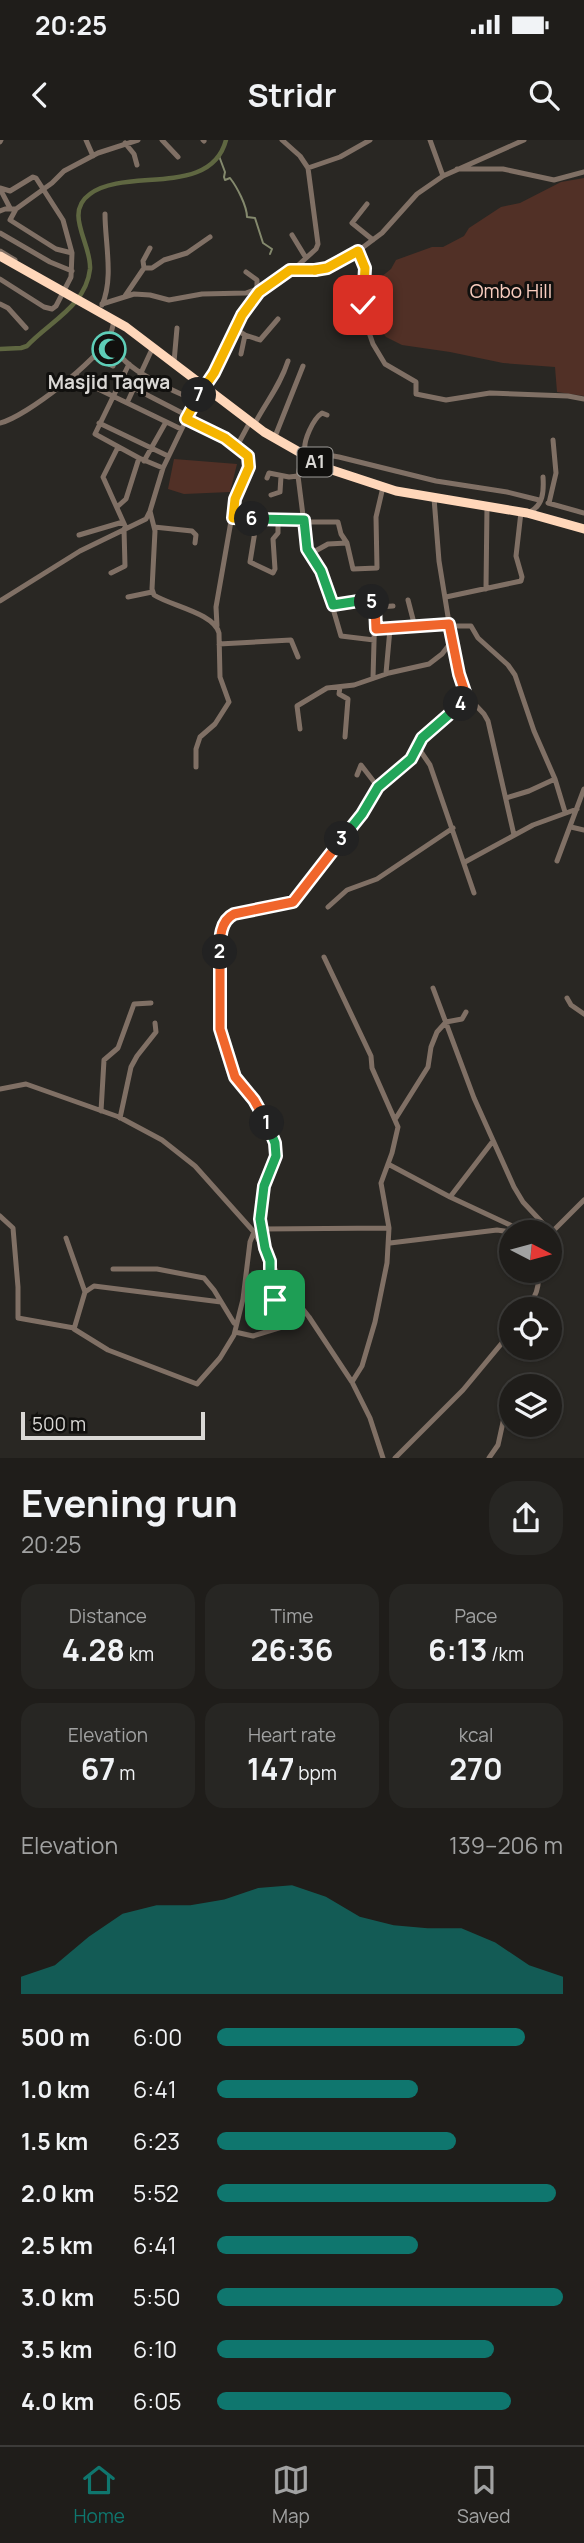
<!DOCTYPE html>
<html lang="en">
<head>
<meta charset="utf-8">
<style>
	:root { --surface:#1f1d1a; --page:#272623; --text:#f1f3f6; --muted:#a1a2a2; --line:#3c3b39; --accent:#0f766e }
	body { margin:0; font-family:Manrope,sans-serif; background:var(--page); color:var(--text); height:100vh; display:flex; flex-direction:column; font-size:26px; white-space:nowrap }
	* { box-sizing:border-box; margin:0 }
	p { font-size:23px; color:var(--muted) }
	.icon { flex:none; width:38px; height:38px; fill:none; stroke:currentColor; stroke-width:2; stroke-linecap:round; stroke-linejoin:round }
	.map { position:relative; height:1318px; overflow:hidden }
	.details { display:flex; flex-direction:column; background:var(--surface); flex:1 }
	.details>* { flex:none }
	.needle { width:46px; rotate:96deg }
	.tools { position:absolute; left:499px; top:1080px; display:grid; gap:14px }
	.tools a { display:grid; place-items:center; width:63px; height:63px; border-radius:50%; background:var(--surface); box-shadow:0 2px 5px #0004,0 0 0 2px var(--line); font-size:35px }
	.scale { position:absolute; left:21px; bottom:18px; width:184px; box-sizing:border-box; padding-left:7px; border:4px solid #dad8d5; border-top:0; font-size:19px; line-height:24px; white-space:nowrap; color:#dad8d5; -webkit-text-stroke:5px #11100e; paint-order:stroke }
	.pin { position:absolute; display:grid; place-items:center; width:60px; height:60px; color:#fff; margin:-30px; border-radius:14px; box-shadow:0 4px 10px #0006 }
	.km { position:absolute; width:35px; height:35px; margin:-18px; border-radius:50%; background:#222; color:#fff; font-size:19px; line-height:35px; text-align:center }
	.round { display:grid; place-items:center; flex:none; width:74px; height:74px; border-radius:28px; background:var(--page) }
	.headline { display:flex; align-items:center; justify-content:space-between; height:119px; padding:0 21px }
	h1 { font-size:38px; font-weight:700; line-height:52px }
	.metrics { display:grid; grid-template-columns:repeat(3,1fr); gap:10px; height:119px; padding:7px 21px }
	.metrics div { display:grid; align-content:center; border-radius:18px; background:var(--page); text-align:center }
	.metrics b { font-size:30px; font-weight:700 }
	.metrics small { font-size:19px; font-weight:400 }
	.metrics p { font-size:19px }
	.chart { height:196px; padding:14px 21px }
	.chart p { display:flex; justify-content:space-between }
	.chart svg { width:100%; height:126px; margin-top:7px; fill:var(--accent); opacity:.7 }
	ul { padding:0 21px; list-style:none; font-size:23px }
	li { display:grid; grid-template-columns:112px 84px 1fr; align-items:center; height:52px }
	li i { height:18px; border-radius:9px; background:var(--accent) }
	.status { display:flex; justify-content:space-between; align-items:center; height:49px; padding:0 35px; background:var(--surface); direction:ltr }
	.status svg { height:19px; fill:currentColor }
	header { display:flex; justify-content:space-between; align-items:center; height:91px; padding:0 21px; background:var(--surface); font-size:32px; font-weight:700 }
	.dock { display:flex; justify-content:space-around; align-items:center; height:98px; border-top:2px solid var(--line); background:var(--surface); font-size:19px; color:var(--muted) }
	.dock a { display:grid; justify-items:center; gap:4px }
	.dock .active { color:var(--accent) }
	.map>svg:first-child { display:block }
	.green { fill:#513026 }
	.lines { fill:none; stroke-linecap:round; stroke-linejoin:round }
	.stream { stroke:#84896d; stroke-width:2 }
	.river { stroke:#5f6741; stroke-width:4.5 }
	.minor { stroke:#807065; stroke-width:5 }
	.highway { stroke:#ffd7ba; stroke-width:9 }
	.split-1-casing { stroke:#fff; stroke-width:14 }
	.split-2-casing { stroke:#fff; stroke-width:14 }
	.split-3-casing { stroke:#fff; stroke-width:14 }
	.split-4-casing { stroke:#fff; stroke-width:14 }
	.split-5-casing { stroke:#fff; stroke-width:14 }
	.split-6-casing { stroke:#fff; stroke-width:14 }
	.split-7-casing { stroke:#fff; stroke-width:14 }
	.split-8-casing { stroke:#fff; stroke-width:14 }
	.split-9-casing { stroke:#fff; stroke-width:14 }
	.split-1 { stroke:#22a559; stroke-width:9 }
	.split-2 { stroke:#f0652b; stroke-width:9 }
	.split-3 { stroke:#f0652b; stroke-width:9 }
	.split-4 { stroke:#22a559; stroke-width:9 }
	.split-5 { stroke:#f0652b; stroke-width:9 }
	.split-6 { stroke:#22a559; stroke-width:9 }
	.split-7 { stroke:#f5b400; stroke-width:9 }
	.split-8 { stroke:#f5b400; stroke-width:9 }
	.split-9 { stroke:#f5b400; stroke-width:9 }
	.labels { text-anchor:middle; stroke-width:6; stroke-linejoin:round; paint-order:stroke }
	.shield { fill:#11100e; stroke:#9e9c99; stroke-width:2 }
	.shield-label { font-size:18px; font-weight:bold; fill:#dad8d5 }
	.park-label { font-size:19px; fill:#facec0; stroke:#11100e }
	.poi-label { font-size:19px; font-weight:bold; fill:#dad8d5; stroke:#11100e }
</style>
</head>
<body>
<div class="status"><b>20:25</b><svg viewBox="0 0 49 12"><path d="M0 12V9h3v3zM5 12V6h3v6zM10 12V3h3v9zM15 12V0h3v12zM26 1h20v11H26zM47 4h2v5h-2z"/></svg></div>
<header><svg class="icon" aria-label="back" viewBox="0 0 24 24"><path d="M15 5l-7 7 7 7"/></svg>Stridr<svg class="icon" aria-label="search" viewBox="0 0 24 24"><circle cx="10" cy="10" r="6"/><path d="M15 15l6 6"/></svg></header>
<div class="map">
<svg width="584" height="1318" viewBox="0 0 584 1318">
	<rect width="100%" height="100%" fill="#292723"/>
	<path class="green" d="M584,38V256L557,252L555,227L503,223L450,212L402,205L386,197L372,180L376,141L391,129L396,120L432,107H443L464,96L469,88L501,67L520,63L561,42Z
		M174,319L237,324L230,352L184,354L168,349Z"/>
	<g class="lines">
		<path class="stream" d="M219,16L225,32L224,37L225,40L230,38C237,47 247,66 247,77L255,78L263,103L272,109L270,114"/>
		<path class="river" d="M0,209L21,208L27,206C49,182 86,166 90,129C92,104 63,73 90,54C126,27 211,58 226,0"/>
		<path class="minor" d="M86,0L93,16
			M162,0L178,17
			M203,0L204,1
			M282,0L300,16L308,28
			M430,0L443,36
			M0,2L1,0
			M125,3L134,14L137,25
			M457,29H503L554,40L584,32
			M0,48L10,51L33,37L36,38L63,80L72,113L71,137L56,166L52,169L44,167L0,139
			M0,49L10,68
			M367,64L352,83L373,100
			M16,69L10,80L56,109L72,113
			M0,71L5,69H16L52,43L64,31L98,13L138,0
			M0,93L50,122L72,131
			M292,95L306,118
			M0,111L15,120
			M358,111L365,128L364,178L373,204L385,224L416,242V254L446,260L490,253L568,256L584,259
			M144,128L143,121L150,108
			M294,129L316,109L318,104L308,28L340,17L370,0
			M246,132L257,140V149
			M125,156L144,128H152L164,120L187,113L210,97
			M0,164L8,168L26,188
			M102,164L134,154L150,155L169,160L202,154L246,153L257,149L260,151
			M102,165C114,138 105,103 105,74
			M235,189L245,195L260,200L278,179
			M110,196C115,228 170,248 195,261
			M241,214L245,195
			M94,216L113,226
			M174,222L177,188
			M129,224L95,294L139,318L163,328
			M75,235L94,247L181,289
			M120,241L188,276
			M127,263L153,207
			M186,279L216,292L237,306
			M0,283C26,277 98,220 110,196C112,191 113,185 114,180
			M99,283L168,316
			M254,285C266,262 280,246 288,221
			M274,299L303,226
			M118,307L103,337L126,388
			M305,311C303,301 313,279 322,273L327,275
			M144,321L166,282
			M267,338L269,333L289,337L298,336
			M271,355L280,352L281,336
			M548,363L584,373
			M549,363L556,333L553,300
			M117,367L126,359L139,318
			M150,371L155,391L152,449L154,455C171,466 214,473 219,493L220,537L229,562L215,584L200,597L196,609V627
			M530,372C543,365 544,352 543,337
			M233,378L304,380
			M257,379L250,422L273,433L275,429L273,399L278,393V381
			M304,382H338L341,394L347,403L353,429L377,428L376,377L383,347
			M154,387L192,391L196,395L195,403
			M79,395L123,382
			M310,414L328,404L347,403
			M111,433L125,426L124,389
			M486,449L487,366
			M128,457L152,452
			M446,457L521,441L522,437L516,416L521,372
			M408,460L415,487
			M0,461L80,411L146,379L150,371L163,328L188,276L214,233L242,175L260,151L290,130H319L334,125L358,111L382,93L417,54L443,36L524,0
			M333,465L367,460L378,467L393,466
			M217,486L216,467L234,364L250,323L248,316L237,306L250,282
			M450,486H471L478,498L508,525L515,535L534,591L555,639
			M376,489L449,484
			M374,500L341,496L322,431L307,407L298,336L302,315L305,311L339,317L436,341L507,352L539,360
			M219,504L291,500L298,517
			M386,533L390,489
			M373,538L375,466
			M340,547L339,554L348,559L345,597
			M466,555L484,574L488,581L514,695
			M300,589L297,566L327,548L354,545L389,533L429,524L442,514L452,501
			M417,606L430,625L474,753
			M357,635L361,625L378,647
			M506,658L529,651L555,639L565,672
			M571,687L584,690
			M557,721L584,649
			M465,722L533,685L577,669
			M328,767L347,750L377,739L453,688
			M324,817L371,916L372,928L398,987L392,1013L381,1043L389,1088L387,1123L375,1182L362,1226L352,1242
			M433,848L474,958L514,1047L523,1062L551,1092
			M567,858L571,865L584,874
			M0,949L26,944L119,977L162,1000L195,1026L254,1092L284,1145L309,1177L352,1242L370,1278L383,1318
			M101,971L104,920L118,908L134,864L151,863
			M120,978L131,927L137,916L156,892L155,883
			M396,978L428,927L431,907L437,892L446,882L462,879L466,872
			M388,1024L450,1057L493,1001
			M450,1057L525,1092
			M0,1076L13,1088L18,1147V1178L74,1188
			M263,1089L389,1088
			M550,1094L584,1060
			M66,1098L85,1152L74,1189L108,1210L197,1244L220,1218L234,1195L243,1159L250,1102L254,1092
			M390,1103L497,1090L511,1092
			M265,1108L261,1071L264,1046L275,1021V1006L257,964L235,937L219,879L220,797L226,780L231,775L287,764L297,758L362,674L378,647L411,619L422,598L459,566L466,557L451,495L439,421L434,358
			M113,1129H157L204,1138L214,1150L234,1183
			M85,1152L94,1146L221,1162
			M523,1169C536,1160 541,1145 537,1130
			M235,1192L253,1196L282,1187C282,1166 268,1149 270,1122
			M395,1318L463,1250L511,1192
			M489,1318L498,1305L505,1273"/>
		<path class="highway" d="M0,116L126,187L264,292L329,329L396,351L527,373L584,389"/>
	</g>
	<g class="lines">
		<defs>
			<path id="split-1" d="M267,983L275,1003L276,1016L264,1046L260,1079L265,1108L270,1121V1144L275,1160"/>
			<path id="split-2" d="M220,812V889L235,937L254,960L267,983"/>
			<path id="split-3" d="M220,812C220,798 220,781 234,774L293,762L342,699"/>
			<path id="split-4" d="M342,699L362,674L378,647L411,619L422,598L461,564"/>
			<path id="split-5" d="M372,462L375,466L376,489L449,484L459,534L466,555L461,564"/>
			<path id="split-6" d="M252,379L304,380L307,409L321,431L333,465L365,460L372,462"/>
			<path id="split-7" d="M199,255L186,279L225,298L248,316L249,327L235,359L233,378L252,379"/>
			<path id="split-8" d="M199,255L214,233L242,175L259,152L290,130H315"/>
			<path id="split-9" d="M315,130L327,128L358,111L365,128L363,165"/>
		</defs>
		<use href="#split-1" class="split-1-casing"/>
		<use href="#split-2" class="split-2-casing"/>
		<use href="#split-3" class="split-3-casing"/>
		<use href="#split-4" class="split-4-casing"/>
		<use href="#split-5" class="split-5-casing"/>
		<use href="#split-6" class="split-6-casing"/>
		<use href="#split-7" class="split-7-casing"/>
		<use href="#split-8" class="split-8-casing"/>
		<use href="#split-9" class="split-9-casing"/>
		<use href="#split-1" class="split-1"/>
		<use href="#split-2" class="split-2"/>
		<use href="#split-3" class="split-3"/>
		<use href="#split-4" class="split-4"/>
		<use href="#split-5" class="split-5"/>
		<use href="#split-6" class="split-6"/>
		<use href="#split-7" class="split-7"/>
		<use href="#split-8" class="split-8"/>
		<use href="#split-9" class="split-9"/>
	</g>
	<defs>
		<symbol id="mosque-ring" viewBox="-11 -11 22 22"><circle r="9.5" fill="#11100e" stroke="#5eceb8" stroke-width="1.5"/><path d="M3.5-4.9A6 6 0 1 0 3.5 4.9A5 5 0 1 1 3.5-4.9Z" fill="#5eceb8"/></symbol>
	</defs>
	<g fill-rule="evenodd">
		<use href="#mosque-ring" x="90" y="190" width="38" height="38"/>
	</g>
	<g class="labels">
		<rect class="shield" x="297.5" y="307.5" width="35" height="29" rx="5"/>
		<g class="shield-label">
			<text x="315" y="328">A1</text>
		</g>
		<g class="park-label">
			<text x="511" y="158">Ombo Hill</text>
		</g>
		<g class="poi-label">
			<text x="109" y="249">Masjid Taqwa</text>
		</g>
	</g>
</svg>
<div class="tools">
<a><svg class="needle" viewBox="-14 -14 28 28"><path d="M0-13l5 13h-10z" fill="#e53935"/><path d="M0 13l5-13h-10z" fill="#a1a2a2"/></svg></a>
<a><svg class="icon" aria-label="locate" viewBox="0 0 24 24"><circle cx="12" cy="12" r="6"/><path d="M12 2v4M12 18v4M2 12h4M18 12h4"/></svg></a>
<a><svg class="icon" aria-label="layers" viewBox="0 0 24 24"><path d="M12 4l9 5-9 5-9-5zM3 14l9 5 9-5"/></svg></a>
</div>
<div class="scale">500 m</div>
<div class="pin" style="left:275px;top:1160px;background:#1e9e55"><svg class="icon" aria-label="arrive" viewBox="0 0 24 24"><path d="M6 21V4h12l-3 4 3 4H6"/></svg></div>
<div class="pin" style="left:363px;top:165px;background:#d93025"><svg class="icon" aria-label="check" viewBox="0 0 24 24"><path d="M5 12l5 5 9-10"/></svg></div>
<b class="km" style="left:267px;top:983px">1</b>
<b class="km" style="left:220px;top:812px">2</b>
<b class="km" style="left:342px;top:699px">3</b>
<b class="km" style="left:461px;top:564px">4</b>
<b class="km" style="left:372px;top:462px">5</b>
<b class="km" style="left:252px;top:379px">6</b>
<b class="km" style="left:199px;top:255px">7</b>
</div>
<section class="details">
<div class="headline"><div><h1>Evening run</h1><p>20:25</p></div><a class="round"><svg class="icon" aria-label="share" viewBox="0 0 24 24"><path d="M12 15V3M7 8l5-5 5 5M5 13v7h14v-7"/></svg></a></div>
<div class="metrics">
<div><p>Distance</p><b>4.28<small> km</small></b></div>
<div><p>Time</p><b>26:36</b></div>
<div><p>Pace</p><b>6:13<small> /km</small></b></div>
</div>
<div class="metrics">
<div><p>Elevation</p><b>67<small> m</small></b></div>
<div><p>Heart rate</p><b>147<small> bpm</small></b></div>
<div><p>kcal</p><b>270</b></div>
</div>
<div class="chart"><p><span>Elevation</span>139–206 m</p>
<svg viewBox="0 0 160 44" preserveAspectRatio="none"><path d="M0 44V38L10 34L20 24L30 16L40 13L50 13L60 11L70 7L80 6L90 10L100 17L110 20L120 21L130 21L140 26L150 34L160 38V44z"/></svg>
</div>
<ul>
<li><b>500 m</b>6:00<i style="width:89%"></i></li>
<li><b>1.0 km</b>6:41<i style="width:58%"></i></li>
<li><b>1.5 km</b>6:23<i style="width:69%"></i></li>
<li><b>2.0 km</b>5:52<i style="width:98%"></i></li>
<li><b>2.5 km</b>6:41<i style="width:58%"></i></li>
<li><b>3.0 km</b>5:50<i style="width:100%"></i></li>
<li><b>3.5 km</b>6:10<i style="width:80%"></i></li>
<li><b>4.0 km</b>6:05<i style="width:85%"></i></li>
</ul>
</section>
<nav class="dock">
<a class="active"><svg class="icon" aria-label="home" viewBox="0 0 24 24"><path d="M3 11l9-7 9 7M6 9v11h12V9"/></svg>Home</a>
<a><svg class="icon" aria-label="map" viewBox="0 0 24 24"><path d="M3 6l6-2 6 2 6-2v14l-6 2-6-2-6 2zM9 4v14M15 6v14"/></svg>Map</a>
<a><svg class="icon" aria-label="saved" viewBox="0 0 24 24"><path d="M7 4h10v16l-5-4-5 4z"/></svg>Saved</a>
</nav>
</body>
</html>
